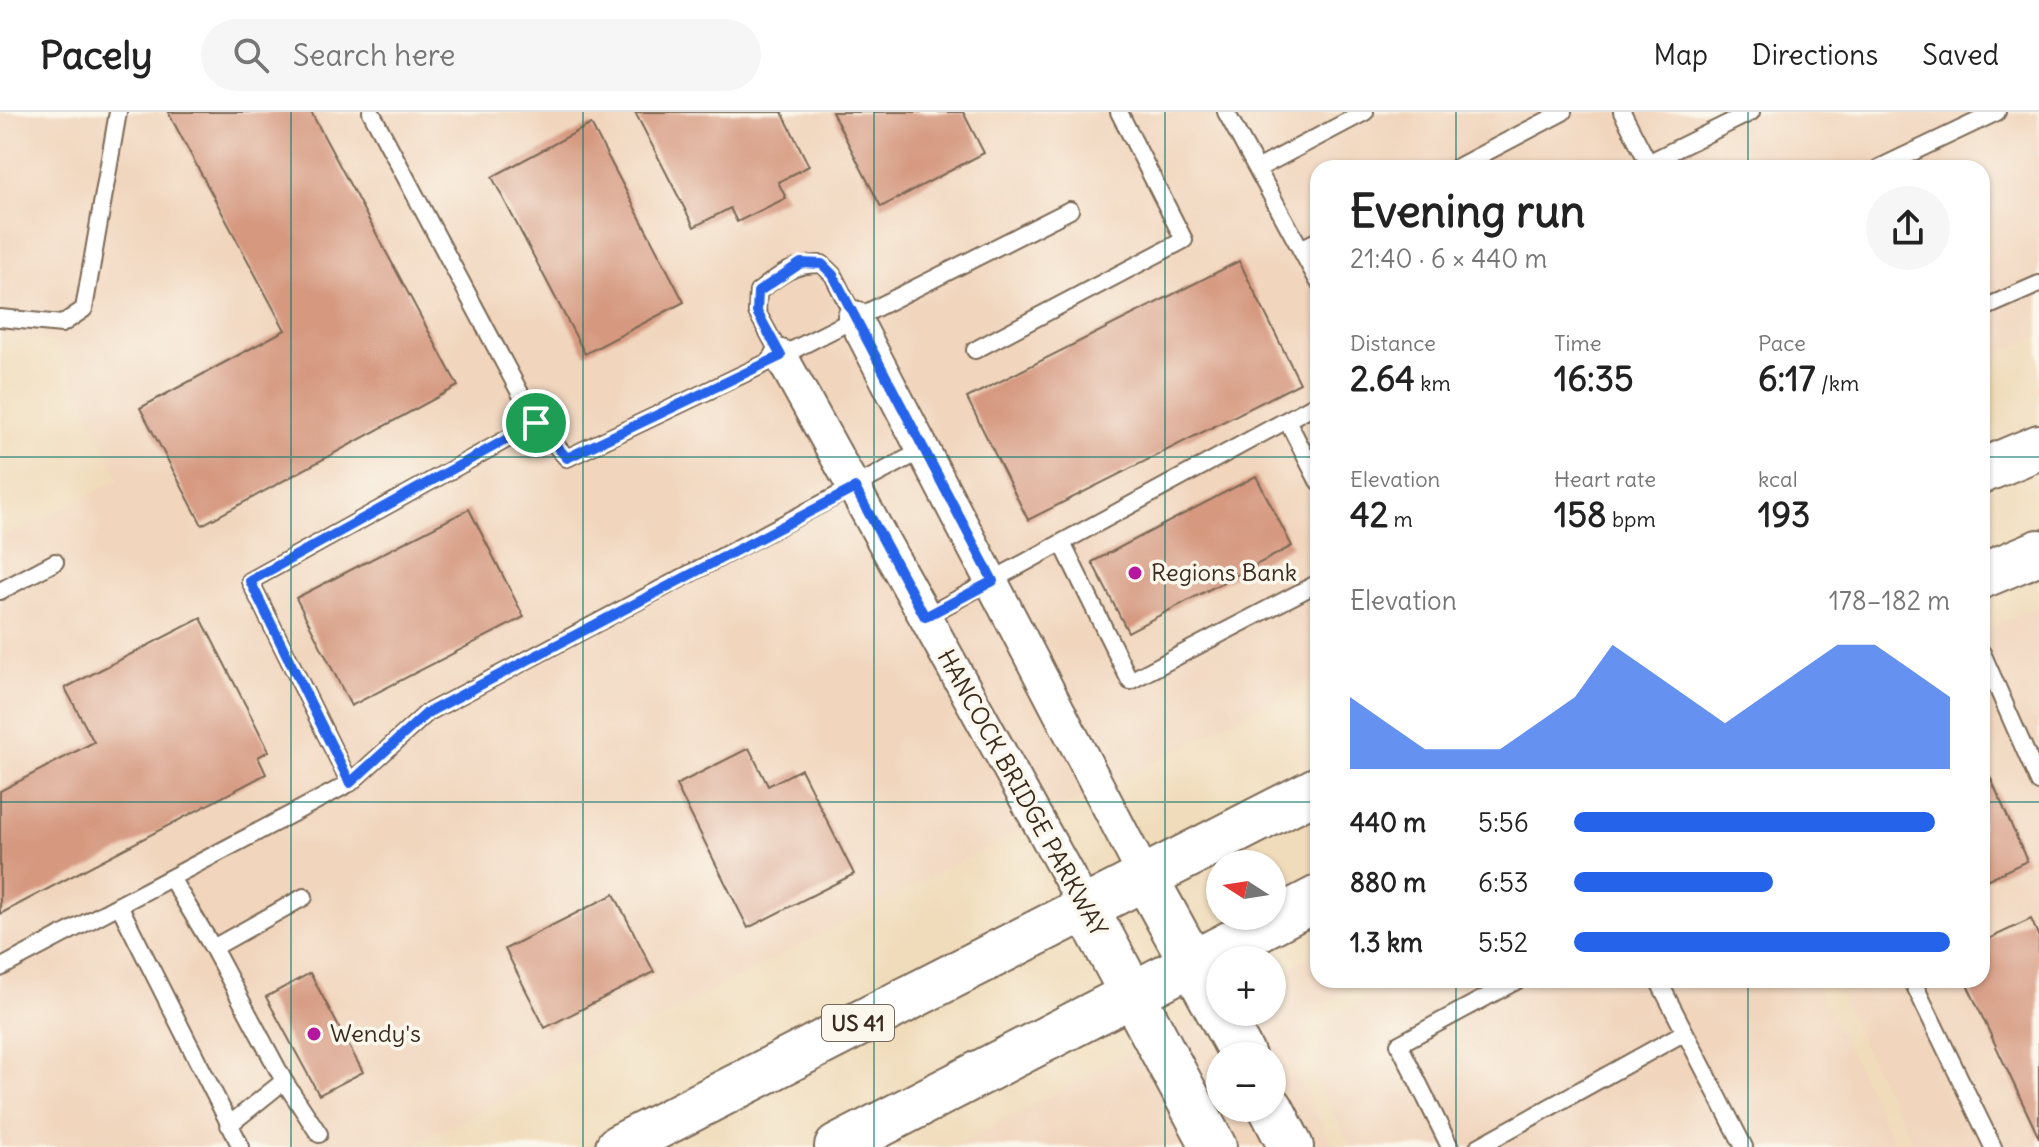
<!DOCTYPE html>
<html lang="en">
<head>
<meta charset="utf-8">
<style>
	:root { --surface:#fff; --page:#f6f6f6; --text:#222; --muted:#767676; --line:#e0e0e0; --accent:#2563eb }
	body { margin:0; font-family:Delius,sans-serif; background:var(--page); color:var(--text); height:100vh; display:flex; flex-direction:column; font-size:30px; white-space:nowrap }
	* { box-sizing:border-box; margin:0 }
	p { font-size:26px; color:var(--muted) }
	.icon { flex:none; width:44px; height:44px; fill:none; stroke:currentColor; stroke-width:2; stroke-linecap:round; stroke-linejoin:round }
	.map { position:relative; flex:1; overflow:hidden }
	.drawer { position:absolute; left:1310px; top:48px; width:680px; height:828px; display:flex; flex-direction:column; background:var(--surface); border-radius:24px; box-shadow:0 2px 6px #0004 }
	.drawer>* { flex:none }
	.needle { width:52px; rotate:282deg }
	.tools { position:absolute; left:1206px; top:738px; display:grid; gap:16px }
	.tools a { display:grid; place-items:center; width:80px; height:80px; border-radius:50%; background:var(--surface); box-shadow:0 2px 6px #0004; font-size:40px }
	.pin { position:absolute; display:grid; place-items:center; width:68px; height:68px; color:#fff; margin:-34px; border:4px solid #fff; border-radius:50%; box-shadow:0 2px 8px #0007 }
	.round { display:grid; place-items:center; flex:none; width:84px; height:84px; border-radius:42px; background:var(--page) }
	.headline { display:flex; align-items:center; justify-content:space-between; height:136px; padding:0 40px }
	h1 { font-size:44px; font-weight:800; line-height:60px }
	.figures { display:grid; grid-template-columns:repeat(3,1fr); gap:12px; height:136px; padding:8px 40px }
	.figures div { display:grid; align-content:center }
	.figures b { font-size:34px; font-weight:800 }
	.figures small { font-size:22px; font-weight:400 }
	.figures p { font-size:22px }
	.chart { height:224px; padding:16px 40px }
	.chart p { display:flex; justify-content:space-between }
	.chart svg { width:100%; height:144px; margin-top:8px; fill:var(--accent); opacity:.7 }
	ul { padding:0 40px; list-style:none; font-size:26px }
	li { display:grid; grid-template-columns:128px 96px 1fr; align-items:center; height:60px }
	li i { height:20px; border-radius:10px; background:var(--accent) }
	header { display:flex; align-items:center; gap:48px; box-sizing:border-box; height:112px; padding:0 40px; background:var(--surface); border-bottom:2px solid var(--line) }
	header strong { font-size:38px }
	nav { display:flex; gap:44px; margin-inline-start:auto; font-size:28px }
	.search { width:560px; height:72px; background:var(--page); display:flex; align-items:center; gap:20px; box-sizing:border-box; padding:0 28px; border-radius:44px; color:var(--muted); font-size:30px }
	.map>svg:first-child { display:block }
	.built { fill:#f1d5bd }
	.building { fill:#d69980 }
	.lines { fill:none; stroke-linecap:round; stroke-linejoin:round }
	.service-casing { stroke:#7a6855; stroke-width:20 }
	.minor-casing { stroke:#7a6855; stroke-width:36 }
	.secondary-casing { stroke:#7a6855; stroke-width:48 }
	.primary-casing { stroke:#7a6855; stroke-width:48 }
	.service { stroke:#fff; stroke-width:16 }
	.minor { stroke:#fff; stroke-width:32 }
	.secondary { stroke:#fff; stroke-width:44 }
	.primary { stroke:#fff; stroke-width:44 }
	.route-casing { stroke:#fff; stroke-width:16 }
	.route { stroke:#2563eb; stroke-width:10 }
	.grid { fill:none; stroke:#0f766e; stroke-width:2; stroke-opacity:0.55 }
	.poi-dot { fill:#b5179e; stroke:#fbf7ec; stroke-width:3 }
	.labels { text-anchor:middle; stroke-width:7; stroke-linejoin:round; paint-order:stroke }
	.shield { fill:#fbf7ec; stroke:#75685c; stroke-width:2 }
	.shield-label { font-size:22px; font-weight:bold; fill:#3b2a1e }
	.poi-label { font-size:24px; fill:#3b2a1e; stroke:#fbf7ec; text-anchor:start }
	.street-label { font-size:24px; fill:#3b2a1e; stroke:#fbf7ec }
</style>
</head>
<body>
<header>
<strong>Pacely</strong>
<div class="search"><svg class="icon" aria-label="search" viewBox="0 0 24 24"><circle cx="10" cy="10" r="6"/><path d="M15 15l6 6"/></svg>Search here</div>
<nav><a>Map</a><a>Directions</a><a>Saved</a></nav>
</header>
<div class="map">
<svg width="2039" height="1035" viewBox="0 0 2039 1035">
	<rect width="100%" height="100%" fill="#fbf7ec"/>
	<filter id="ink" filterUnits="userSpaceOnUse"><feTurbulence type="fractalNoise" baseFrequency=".0125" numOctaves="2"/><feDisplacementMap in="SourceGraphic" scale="16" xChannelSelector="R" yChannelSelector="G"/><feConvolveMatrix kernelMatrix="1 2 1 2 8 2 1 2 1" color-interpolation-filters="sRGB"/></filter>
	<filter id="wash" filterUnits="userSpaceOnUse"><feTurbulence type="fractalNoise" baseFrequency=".006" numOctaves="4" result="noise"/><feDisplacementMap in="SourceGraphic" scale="32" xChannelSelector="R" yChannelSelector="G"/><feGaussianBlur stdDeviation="1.8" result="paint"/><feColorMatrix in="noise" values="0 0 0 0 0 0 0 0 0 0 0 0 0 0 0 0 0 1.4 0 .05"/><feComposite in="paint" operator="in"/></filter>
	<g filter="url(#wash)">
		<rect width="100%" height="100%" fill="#f0dbba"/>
		<path class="built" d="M0,0H2039V224L1982,248V56H1318V564L411,1035H0V427L120,368L56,230L0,221Z
			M2039,493V1035H1915L1831,868H1982V520Z
			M1318,841V868H1370L1321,894L1313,902L1297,956L1298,967L1334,1035H1312L1272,959V944H1264L1241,900H1272V865Z
			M1403,868H1813L1897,1035H1351L1312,961L1329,907Z
			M1201,903L1220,944V996H1250L1271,1035H1234L1173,918Z
			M1141,935L1193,1035H953Z"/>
		<g id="blocks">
			<path class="building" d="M168,0H311L458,274L202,413L140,296L285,218Z
				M635,0H782L809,54L778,70L786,86L737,110L730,96L694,115Z
				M832,0H963L984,41L881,95Z
				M591,12L684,190L585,242L492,65Z
				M1239,149L1300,271L1028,408L967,286Z
				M1256,364L1292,434L1128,520L1092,450Z
				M469,397L524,505L351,594L296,486Z
				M201,506L269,639L258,645L266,662L0,802V679L94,630L65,576Z
				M749,636L768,674L801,657L854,762L748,816L676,673Z
				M1988,660L2027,749L1982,770V662Z
				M614,782L654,860L545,916L505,837Z
				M2031,807L2039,825V1026L1965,868H1982V830Z
				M310,861L363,960L319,983L266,885Z"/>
		</g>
	</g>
	<g filter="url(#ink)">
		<use href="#blocks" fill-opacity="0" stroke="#7a6855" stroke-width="2"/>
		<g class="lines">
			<defs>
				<path id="service" d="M371,0L536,311L567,346L781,244L1070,98
					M1226,0L1318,169
					M1622,0L1651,56
					M1456,56L1563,0
					M1638,56L1751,0
					M1879,56L1997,0
					M1257,57L1365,0
					M1301,137L1318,128
					M1982,197L2039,172
					M0,206L62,212L84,197L118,0
					M975,238L1184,128L1119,0
					M781,244L757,200L758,180C779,163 794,151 822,152L833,163L854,205
					M1287,308L1318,369
					M1062,431L1130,569L1318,471
					M0,479L55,450
					M925,505L1318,291
					M1982,541L2039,670
					M350,671L250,469L536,311
					M171,766L213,836
					M304,785L213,836L284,969L319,1022
					M119,793L241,1035
					M0,856L350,671L427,601L923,338
					M1658,868L1744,1035
					M1912,868L1993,1035
					M229,1013L284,969
					M1450,1035L1399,932L1518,868
					M1478,1035L1685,920"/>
				<path id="minor" d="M854,205L1146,767
					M781,244L1085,794"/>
				<path id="secondary" d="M1146,767L1243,944
					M1085,794L1214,1035
					M1271,996L1291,1035"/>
				<path id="primary" d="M1982,359L2039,335
					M1982,464L2039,440
					M618,1035L1318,677
					M837,1035L1318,786"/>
			</defs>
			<use href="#service" class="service-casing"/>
			<use href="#minor" class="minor-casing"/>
			<use href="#secondary" class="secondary-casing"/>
			<use href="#primary" class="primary-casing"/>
			<use href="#service" class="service"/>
			<use href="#minor" class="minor"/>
			<use href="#secondary" class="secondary"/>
			<use href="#primary" class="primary"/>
		</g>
	</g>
	<g class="lines" filter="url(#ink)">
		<defs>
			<path id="route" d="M801,151L822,152L833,163L993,469L925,505L855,376L427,601L350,671L250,469L536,311L567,346L781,244L757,200L758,180Z"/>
		</defs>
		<use href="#route" class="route-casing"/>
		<use href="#route" class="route"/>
	</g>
	<path class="grid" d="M291,0V1035M583,0V1035M874,0V1035M1165,0V1035M1456,0V56M1748,0V56M0,345H1318M1982,345H2039M0,690H1318M1982,690H2039M1456,868V1035M1748,868V1035"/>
	<g class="poi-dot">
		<circle cx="1135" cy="461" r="8"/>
		<circle cx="314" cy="922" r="8"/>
	</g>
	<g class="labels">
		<rect class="shield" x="822" y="893" width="72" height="36" rx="6"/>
		<g class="shield-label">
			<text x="858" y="919">US 41</text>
		</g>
		<g class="poi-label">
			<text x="1151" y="469">Regions Bank</text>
			<text x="330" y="930">Wendy's</text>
		</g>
		<g class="street-label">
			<text transform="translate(1022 681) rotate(61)" y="8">HANCOCK BRIDGE PARKWAY</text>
		</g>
	</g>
</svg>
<div class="tools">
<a><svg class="needle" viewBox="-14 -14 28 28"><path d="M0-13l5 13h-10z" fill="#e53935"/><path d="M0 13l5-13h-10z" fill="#767676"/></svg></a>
<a>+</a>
<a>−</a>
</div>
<div class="pin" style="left:536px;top:311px;background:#1e9e55"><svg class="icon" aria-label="arrive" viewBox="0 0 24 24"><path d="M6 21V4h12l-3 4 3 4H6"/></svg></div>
<section class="drawer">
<div class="headline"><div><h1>Evening run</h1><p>21:40 · 6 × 440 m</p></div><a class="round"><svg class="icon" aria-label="share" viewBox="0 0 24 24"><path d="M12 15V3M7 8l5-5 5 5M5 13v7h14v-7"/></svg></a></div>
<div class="figures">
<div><p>Distance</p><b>2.64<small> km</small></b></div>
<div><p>Time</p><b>16:35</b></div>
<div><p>Pace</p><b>6:17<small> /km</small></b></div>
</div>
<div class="figures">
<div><p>Elevation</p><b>42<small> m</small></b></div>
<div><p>Heart rate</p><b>158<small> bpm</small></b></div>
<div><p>kcal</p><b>193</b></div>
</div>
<div class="chart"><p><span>Elevation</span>178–182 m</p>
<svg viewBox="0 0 160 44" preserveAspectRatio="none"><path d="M0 44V22L10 30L20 38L30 38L40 38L50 30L60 22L70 6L80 14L90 22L100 30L110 22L120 14L130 6L140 6L150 14L160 22V44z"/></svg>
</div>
<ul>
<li><b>440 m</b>5:56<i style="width:96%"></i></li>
<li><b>880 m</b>6:53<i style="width:53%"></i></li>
<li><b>1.3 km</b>5:52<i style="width:100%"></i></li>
</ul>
</section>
</div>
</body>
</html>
